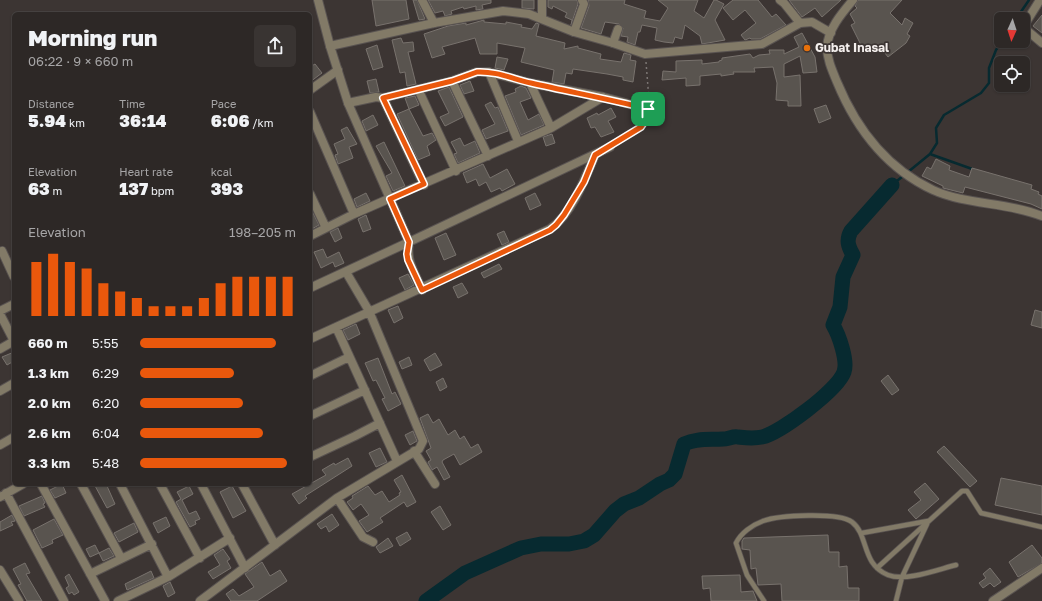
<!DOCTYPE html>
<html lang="en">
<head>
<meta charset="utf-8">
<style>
	:root { --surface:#2d2826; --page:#393432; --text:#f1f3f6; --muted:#a7a6a7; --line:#484443; --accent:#ea580c }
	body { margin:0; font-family:"Golos Text",sans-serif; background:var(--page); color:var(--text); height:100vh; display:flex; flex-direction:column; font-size:15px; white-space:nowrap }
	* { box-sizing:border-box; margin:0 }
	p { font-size:13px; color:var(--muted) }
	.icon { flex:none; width:22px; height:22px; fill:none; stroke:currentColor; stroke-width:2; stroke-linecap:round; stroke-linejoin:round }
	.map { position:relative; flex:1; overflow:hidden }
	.sheet { position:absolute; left:12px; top:12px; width:300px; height:474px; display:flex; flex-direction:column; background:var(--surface); border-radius:6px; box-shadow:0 1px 3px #0004,0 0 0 1px var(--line) }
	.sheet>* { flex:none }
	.needle { width:26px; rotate:183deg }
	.fabs { position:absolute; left:994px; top:12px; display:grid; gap:8px }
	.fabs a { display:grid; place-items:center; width:36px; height:36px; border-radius:6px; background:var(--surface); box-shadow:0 1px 3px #0004,0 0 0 1px var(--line); font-size:20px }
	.pin { position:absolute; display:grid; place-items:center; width:34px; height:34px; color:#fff; margin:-17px; border-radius:8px; box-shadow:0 2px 6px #0006 }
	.round { display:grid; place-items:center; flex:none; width:42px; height:42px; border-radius:6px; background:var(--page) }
	.headline { display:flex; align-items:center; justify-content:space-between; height:68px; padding:0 16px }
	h1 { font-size:22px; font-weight:800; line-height:30px }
	.figures { display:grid; grid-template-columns:repeat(3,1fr); gap:6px; height:68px; padding:4px 16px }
	.figures div { display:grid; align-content:center }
	.figures b { font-size:17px; font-weight:800 }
	.figures small { font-size:11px; font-weight:400 }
	.figures p { font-size:11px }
	.chart { height:112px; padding:8px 16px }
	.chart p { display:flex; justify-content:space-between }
	.chart svg { width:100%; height:72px; margin-top:4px; stroke:var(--accent); stroke-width:6 }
	ul { padding:0 16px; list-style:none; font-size:13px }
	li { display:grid; grid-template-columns:64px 48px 1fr; align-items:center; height:30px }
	li i { height:10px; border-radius:5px; background:var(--accent) }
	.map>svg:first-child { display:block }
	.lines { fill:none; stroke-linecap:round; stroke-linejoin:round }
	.stream { stroke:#072a30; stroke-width:2.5 }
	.river { stroke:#072a30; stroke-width:15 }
	.building { fill:#59544f; stroke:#78726d }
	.service-casing { stroke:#595351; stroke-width:6 }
	.minor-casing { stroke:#595351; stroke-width:10 }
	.tertiary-casing { stroke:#595351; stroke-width:10 }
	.path { stroke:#7c7674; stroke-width:1.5; stroke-dasharray:2 3; stroke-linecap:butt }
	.service { stroke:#827a67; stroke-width:4.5 }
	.minor { stroke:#827a67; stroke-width:8 }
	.tertiary { stroke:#827a67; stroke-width:8 }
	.route-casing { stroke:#fff; stroke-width:8 }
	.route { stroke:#ea580c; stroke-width:5 }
	.food-dot { fill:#e8710a; stroke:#3c3533; stroke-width:1.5 }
	.labels { text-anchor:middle; stroke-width:3.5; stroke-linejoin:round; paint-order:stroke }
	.poi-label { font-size:12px; font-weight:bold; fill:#f4efed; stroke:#3c3533; text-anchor:start }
</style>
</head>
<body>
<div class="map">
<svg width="1042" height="601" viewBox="0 0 1042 601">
	<rect width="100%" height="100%" fill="#3c3533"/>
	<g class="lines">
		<path class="stream" d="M1016,19L1029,0
			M930,154L975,170
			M892,185L930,154L937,143L936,128L944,115L981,93L989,83V68L996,50L1002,41"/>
		<path class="river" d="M426,601L465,573L521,548L541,544H569L584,541L594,535L615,511L624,504L639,498L660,484L669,480L675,474L684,444C697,438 709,440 723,439C728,439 733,436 738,437C747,438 753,439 762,437C780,433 838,390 844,372C848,361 839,335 833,325L840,307L843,277L853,255C848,246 846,240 851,231L892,185"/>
	</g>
	<path class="building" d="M372,0H406L409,19L376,26Z
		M413,0H417L425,19L419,20Z
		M428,0H491V3L482,5L483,9L476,10V6L464,9L463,7L451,11L452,14L445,16L443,11L435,13Z
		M522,0H534V9L522,8Z
		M548,0H577L578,4L571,25L572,20L565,17L567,13L553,6L552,9L548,7Z
		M588,0H625L624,4L646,11L644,18L660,21L668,8L658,0H698L694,11L704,18L714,0H716L724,4L715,20L725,40L702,44L700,36L685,25L682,39L675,37L673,43L664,42L655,40L657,28L642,25L640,32H638L635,45L627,42L628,37L621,36L623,28L619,24L605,22L601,34L581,28L589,6Z
		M733,0H758L772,17L776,14L786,25L760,39H751L750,38L745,40L741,35L756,23L745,10L733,20L723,8Z
		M789,0H841L822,17L815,8L802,17Z
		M858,0H902L890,13L902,25L905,18L913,23L907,34L910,36L906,43L888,57L878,44L864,51L851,25L855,23L850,14L857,8L855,6Z
		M1042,15V33L1033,26Z
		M484,20V22L506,24V22L522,25L521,27L532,29L536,23L539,24L536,36L565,43L564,49L578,46V48L601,54L600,59L621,62L624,53L631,55L630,60L636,61L633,82L623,80V77L607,74L573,69L572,74L566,73L564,84L552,82L554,70L521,62L525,48L497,43V54H480L475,38L442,47L445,54L432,58L424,34L448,26L466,23V25Z
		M802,33L815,57L817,72L803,73L800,56L784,64V77L800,75L801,106H788V101L776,100L777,83L773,67L754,68L755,72H733L734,74L721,76V74L700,76V85L686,86V78L662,80L663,71L676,72V61L702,60V64L719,62V61L722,60V58L750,54L753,58L759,55L770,54L769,50H784V54L799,47L794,37Z
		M401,38L403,43L413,42L414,51L408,52L416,84L407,86L405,72L400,73L392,40Z
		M377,45L383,67L373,70L366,49Z
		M497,57L508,59L504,70L495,68Z
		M315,64L322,73L310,82V67Z
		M376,79L379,92L370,93L367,81Z
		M470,81L474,91L464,94L460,85Z
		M521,86L526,88L531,98L520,102L528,120L539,114L544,125L521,135L505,96L516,92L515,89Z
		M449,87L463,117L445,126L440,117L449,113L438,91Z
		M415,96L419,105L409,109L405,98Z
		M491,102L495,108L498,107L508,131L486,139L482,130L495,124L485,105Z
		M826,105L831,118L819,123L814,109Z
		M611,108L616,117L608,121L614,132L601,137L595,127L591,128L587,118L597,113L598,115Z
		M409,109L423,136L432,133L436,140L427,146L430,155L418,160L397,114Z
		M373,115L378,125L366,131L362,121Z
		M347,127L357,144L349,147L353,158L338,164L335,155L338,154L334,144L345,139L341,130Z
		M552,134L555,143L546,146L543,137Z
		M460,138L464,146L475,141L480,153L458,163L454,154L457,153L451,142Z
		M384,142L405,186L393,191L386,176L392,173L376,146Z
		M936,159L950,166L949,170L969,177L972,168L1032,185L1031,189L1039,192L1038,194L1042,196V209L1031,204L965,187L963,193L943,188V186L922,176L927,167L931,169Z
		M483,164L490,178L507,169L515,184L502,191L500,188L491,192L486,182L479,186L476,179L467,183L463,173Z
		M366,193L370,201L357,207L354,199Z
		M535,193L541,205L530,210L525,198Z
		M310,207L319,225L310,230Z
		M366,215L371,229L363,232L358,219Z
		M338,228L342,238L335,242L330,232Z
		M504,231L509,242L502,245L497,234Z
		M446,233L456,255L444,260L435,238Z
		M323,249L327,258L339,252L344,263L335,267L333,262L321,268L314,252Z
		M499,264L502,269L484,278L481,273Z
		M408,274L414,285L405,290L399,278Z
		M462,283L468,293L458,298L453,287Z
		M398,306L403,318L394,323L388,310Z
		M1035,310L1042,312V328L1031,325Z
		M356,324L360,334L348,340L343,330Z
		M14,352V361L7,365L2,357Z
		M435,353L442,365L430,371L424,360Z
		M409,357L412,365L402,369L399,362Z
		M378,358L392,394L395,392L401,404L388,411L382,399L385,398L376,380L373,381L365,363Z
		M888,375L899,390L892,395L881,381Z
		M443,378L447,387L440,391L436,382Z
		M428,414L433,423L439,419L448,435L455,430L460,439L464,436L471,448L478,444L482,452L460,465L454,454L443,460L442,462L450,477L444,480L437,467L432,470L428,462L431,460L426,451L431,448L420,418Z
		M413,431L417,441L410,445L405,435Z
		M944,446L977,481L970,487L937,452Z
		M380,448L387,462L376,467L369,453Z
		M348,458L352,466L305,496L307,498L299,504L292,494L326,475L322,470L334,463L335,465Z
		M402,475L416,502L407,507L404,502L380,518L383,522L367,532L359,521L369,515L361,504L353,510L347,502L353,498L352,496L368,486L375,495L382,491L389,502L400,495L399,493L401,492L394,480Z
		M1001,478L1042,486V515L995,505Z
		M925,483L939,499L916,519L908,510L921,500L914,492Z
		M62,484L66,493L55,498L50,490Z
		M94,484H111L107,486L115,504L107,508Z
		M189,486L193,494L182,500L189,514L196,511L200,519L195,521L196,524L190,527L176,502L181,499L177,492Z
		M232,486L246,511L233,518L220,492Z
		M42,496L45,503L43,504L45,507L24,516L19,506Z
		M440,506L451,525L443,530L431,512Z
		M332,514L339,525L329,532L326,526L321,529L317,524Z
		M12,515L15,521L11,522L13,525L0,531V522Z
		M166,517L170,526L158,533L153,523Z
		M54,519L63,535L52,540L53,543L42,548L33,530Z
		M134,523L138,532L119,542L114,533Z
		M407,532L411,539L400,546L396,538Z
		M828,535L829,552H839V567L847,566L848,588H859V601H782L781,584L758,585L756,568L751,569L750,550L742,549V541L744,538Z
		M388,538L393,546L380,553L376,547Z
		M95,545L99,553L90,557L86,549Z
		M1032,545L1042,558V563L1018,577L1009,562Z
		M109,548L114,556L103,561L99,553Z
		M223,549L230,559L227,561L231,568L213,579L208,572L220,565L214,555Z
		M262,562L270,576L280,570L287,581L257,601H231L226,594L233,589L239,596L254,587L245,574Z
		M25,563L30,573L26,574L42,601H27L18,585L21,584L13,569Z
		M990,568L1001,582L994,587L990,583L983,588L979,583L986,578L983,574Z
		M151,571L154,578L127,590L125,584Z
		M69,574L79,592L74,595L72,592L69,594L66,588L69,586L65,577Z
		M740,575L741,592L753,591L757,601H711L710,588L703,589L702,576Z
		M170,582L175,593L168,597L163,586Z"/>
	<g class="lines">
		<defs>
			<path id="service" d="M862,533L928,521
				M877,568L962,491H967L981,513L1042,527
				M764,601L747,575L736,543C741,533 752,525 763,521C779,515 839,512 852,522C869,535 861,564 888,575C906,582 939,569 956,565
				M896,601L902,577L927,524"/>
			<path id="minor" d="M318,0L330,46
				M422,0L434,23
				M542,0V18
				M780,0L784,3L800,23
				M1040,0L1023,27L1042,43
				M574,32L584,4L582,0
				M613,43L618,29
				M489,72L518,141
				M452,81L488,156
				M530,83L551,128
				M418,89L456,171
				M310,90L338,70
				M383,98L424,185
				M348,103L376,97L383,98L452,81L477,72H489L530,83L603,97L648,109
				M310,112L354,214
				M310,194L326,228
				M310,236L354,214L551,128L603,97
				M2,251L14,277
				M422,290C414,271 406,262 409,242L610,147
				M0,311L14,304
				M0,314L14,341
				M336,327L397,461
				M310,339L550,229C571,215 585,179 595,155
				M0,349L14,341
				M310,376L349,357
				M0,391L14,383
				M310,416L365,390
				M414,451L435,484
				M310,457L355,436L380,423
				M41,484L105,601
				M81,484L121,558
				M120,484L168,577
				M160,484L200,558
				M201,484L245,568
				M242,484L275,545
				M6,493L64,601
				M0,497L23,484
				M337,498L363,537L373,542
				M0,570L19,601
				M90,574L152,544
				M118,601L168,577L230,538
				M200,601L337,498L419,449L423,441L369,311L346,272
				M993,601L1042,568"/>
			<path id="tertiary" d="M853,0C842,13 828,29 827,47C827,59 832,70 837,82C856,128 886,168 933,190C966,205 1007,202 1042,216
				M310,288L409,242L348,103L330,46L434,23L503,11L529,14L574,32L613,43L645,54L762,44L800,23L812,22L831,33
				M0,445L14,437"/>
		</defs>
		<use href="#service" class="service-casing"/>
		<use href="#minor" class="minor-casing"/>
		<use href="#tertiary" class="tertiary-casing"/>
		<path class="path" d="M646,62L649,100
			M616,143L641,127L646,116"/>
		<use href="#service" class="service"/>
		<use href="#minor" class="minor"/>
		<use href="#tertiary" class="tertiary"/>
	</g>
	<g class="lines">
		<defs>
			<path id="route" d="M477,72C496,71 513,79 531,83C570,92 609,99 648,109L645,121L641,127L595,155L584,182L564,215L556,225L550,230L422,290L408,260L407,254L409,242L390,199L424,184L383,98L452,81Z"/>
		</defs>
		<use href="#route" class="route-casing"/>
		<use href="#route" class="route"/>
	</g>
	<circle class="food-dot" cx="807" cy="48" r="4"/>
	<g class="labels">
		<g class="poi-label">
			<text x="815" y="52">Gubat Inasal</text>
		</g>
	</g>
</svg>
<div class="fabs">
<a><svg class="needle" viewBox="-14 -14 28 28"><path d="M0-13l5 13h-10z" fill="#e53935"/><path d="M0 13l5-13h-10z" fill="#a7a6a7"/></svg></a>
<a><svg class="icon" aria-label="locate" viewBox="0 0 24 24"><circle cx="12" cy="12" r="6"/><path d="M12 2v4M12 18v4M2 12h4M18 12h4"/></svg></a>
</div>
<div class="pin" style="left:648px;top:109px;background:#1e9e55"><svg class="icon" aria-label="arrive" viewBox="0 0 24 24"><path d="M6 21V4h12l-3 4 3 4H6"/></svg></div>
<section class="sheet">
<div class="headline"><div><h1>Morning run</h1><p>06:22 · 9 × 660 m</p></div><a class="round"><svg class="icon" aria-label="share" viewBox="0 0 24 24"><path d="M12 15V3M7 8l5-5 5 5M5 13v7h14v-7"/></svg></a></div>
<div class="figures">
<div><p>Distance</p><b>5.94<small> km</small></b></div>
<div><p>Time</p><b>36:14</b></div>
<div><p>Pace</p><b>6:06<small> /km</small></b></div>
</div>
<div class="figures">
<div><p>Elevation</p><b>63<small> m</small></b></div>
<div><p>Heart rate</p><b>137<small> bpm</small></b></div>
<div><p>kcal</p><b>393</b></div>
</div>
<div class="chart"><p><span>Elevation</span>198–205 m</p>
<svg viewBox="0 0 160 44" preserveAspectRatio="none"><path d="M5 44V11M15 44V6M25 44V11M35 44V15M45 44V24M55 44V29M65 44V33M75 44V38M85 44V38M95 44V38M105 44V33M115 44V24M125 44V20M135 44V20M145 44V20M155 44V20"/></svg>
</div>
<ul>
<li><b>660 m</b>5:55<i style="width:87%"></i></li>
<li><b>1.3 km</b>6:29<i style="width:60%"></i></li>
<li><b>2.0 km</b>6:20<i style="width:66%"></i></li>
<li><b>2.6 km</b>6:04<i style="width:79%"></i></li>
<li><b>3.3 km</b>5:48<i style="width:94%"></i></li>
</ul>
</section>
</div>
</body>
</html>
